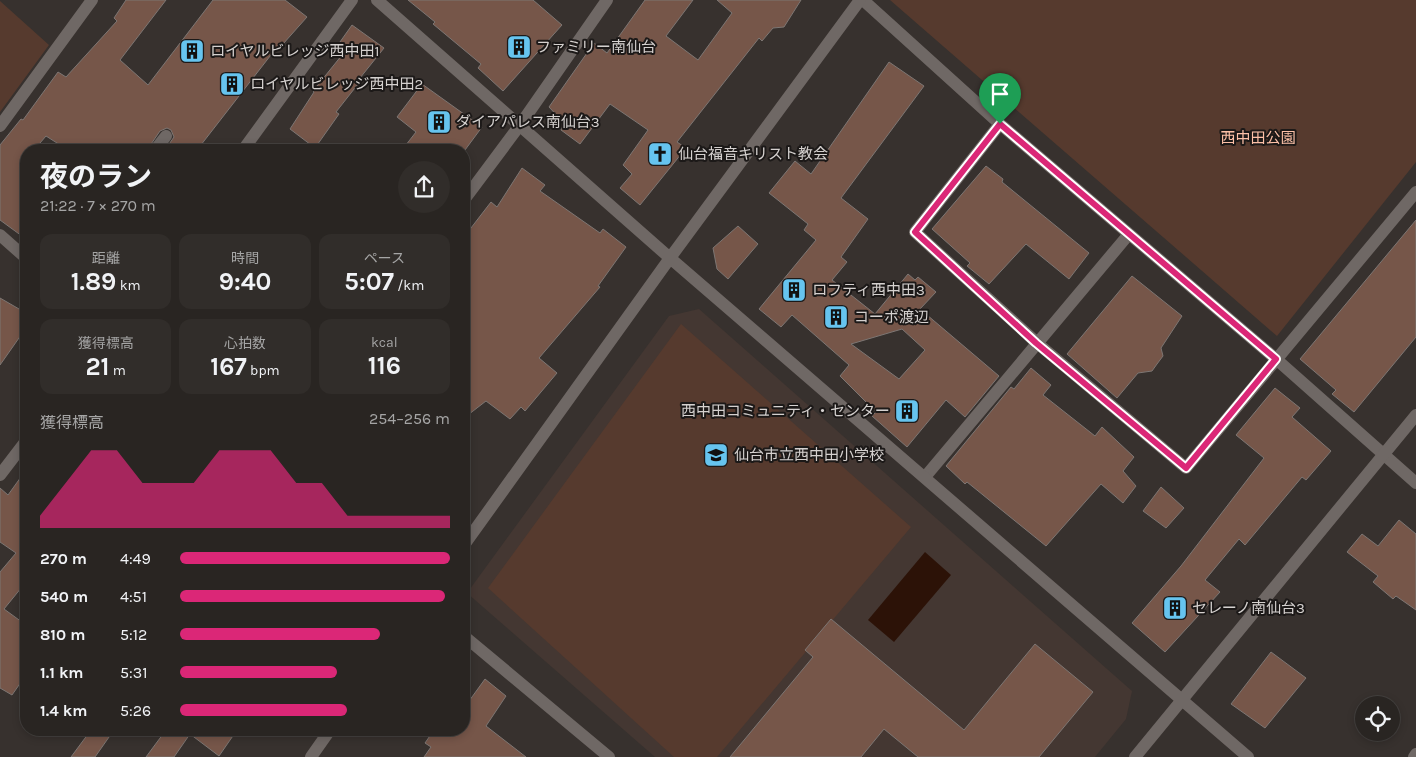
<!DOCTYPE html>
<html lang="ja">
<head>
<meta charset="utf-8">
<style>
	:root { --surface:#292522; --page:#312d2a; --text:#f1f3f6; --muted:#a5a5a5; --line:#454240; --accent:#db2777 }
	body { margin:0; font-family:Karla,"Noto Sans JP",sans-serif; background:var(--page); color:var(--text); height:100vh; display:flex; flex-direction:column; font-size:19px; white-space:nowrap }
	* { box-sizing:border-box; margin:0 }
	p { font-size:16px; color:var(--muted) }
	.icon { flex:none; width:28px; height:28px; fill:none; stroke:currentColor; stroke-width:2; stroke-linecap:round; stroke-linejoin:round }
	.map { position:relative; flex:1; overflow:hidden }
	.side { position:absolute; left:20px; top:144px; width:450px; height:592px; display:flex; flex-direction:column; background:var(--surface); border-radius:20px; box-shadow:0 2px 8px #0003,0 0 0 1px var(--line) }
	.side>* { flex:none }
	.buttons { position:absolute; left:1355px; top:696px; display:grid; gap:10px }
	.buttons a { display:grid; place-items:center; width:45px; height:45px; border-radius:50%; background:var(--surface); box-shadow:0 2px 8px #0003,0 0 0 1px var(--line); font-size:25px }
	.pin { position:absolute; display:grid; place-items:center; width:42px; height:42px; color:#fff; margin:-51px -21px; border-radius:50% 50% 50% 0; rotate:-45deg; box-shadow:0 0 5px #0007 }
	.pin .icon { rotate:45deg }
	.round { display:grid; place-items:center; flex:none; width:52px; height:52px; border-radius:26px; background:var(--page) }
	.headline { display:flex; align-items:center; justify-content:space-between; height:85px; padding:0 20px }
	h1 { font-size:28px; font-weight:700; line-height:38px }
	.metrics { display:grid; grid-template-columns:repeat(3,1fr); gap:8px; height:85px; padding:5px 20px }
	.metrics div { display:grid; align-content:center; border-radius:12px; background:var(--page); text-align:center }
	.metrics b { font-size:25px; font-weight:700 }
	.metrics small { font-size:14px; font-weight:400 }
	.metrics p { font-size:14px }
	.chart { height:140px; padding:10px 20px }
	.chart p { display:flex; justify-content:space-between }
	.chart svg { width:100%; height:90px; margin-top:5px; fill:var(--accent); opacity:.7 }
	ul { padding:0 20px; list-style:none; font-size:16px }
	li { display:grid; grid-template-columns:80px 60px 1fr; align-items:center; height:38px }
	li i { height:12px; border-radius:6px; background:var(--accent) }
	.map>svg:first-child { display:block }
	.built { fill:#443732 }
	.green { fill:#563a2e }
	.water { fill:#2c1207 }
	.building { fill:#765649; stroke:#7d7673; fill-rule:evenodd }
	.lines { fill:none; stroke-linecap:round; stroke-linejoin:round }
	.street { stroke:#6f6865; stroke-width:12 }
	.secondary { stroke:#6f6865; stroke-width:12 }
	.route-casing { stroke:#fff; stroke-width:10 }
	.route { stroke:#db2777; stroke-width:6 }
	.labels { text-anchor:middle; stroke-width:4; stroke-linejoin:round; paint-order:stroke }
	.poi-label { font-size:15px; fill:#d5d1cf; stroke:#1c1918; text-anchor:start }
	.park-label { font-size:15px; fill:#fcc0a7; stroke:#1c1918 }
</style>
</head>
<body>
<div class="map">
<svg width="1416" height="757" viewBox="0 0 1416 757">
	<rect width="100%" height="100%" fill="#37312e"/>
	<path class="built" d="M699,309L1132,691L1126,719L1095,757H655L467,593L669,316Z"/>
	<path class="green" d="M890,0H1416V162L1277,336Z
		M0,1L49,45L0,112Z
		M681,324L911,527L717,757H674L488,588Z"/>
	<path class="water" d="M925,552L951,575L894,642L868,620Z"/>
	<path class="building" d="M126,0H166L120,60L148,85L213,0H285L307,17L283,44L281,42L197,150H165L174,137L171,130L167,128L160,131L147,150H68L46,136L34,150H26V239L0,220V145L21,119L23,120L58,72L66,77L117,21L114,18Z
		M408,0H533L562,25L503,91L478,68L481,64L433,24L435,22Z
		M645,0H693L666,36L698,60L732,13L717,0H801L784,27L773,28L762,41L759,38L677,142L686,148L640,205L620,188L632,174L623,165L648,130L610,104L580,144L561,130L564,123L549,107L594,43L607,53Z
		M352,25L384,48L360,78L362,79L336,112L339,114L315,148L290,129L314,92L313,91L342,55L335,49Z
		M889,62L924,86L841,198L868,219L841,257L847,262L832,280L875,314L908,274L915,280L918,277L936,292L920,309L999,376L965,417L946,400L907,447L872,416L876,412L840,376L849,365L792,315L781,327L759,309L816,240L804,230L808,224L769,193L795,161L811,174ZM902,329L925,350L899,379L851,344Z
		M422,84L482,127L465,150H402L416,132L397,117Z
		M986,166L1003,179L1002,182L1089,253L1069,279L1026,244L989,284L967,266L970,263L932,229Z
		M522,168L545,185L540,191L600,233L603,229L626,247L598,286L600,287L539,358L557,373L525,411L521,407L510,419L486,401L464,418V237L491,202L497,207Z
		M1416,220V337L1354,412L1332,394L1336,390L1300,359Z
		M738,226L758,244L728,279L717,269L713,248Z
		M1132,276L1182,316L1161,348L1163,356L1157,364L1152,371L1138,373L1117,398L1067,354Z
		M0,298L26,313V328L0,365Z
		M1031,368L1051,385L1043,395L1095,436L1102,427L1134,457L1123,471L1136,486L1123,503L1101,484L1046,546L967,482L965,484L946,466L1011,387L1014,389Z
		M1275,388L1300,408L1292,417L1331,451L1306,480L1302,477L1245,545L1239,539L1205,580L1220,592L1165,652L1132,623L1181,566L1264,458L1236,435Z
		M26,470V582L4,609L26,625V675L12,695L0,688V572L16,553L0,542V488L8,495Z
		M1161,487L1184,508L1166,528L1143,511Z
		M1399,520L1416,534V610L1396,596L1393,599L1373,582L1378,576L1347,552L1362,534L1378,546Z
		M831,619L964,730L1035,644L1093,692L1039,757H918L884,729L861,757H730L813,657L805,650Z
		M1271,652L1306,678L1265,728L1231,704Z
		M485,679L506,696L486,726L526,757H424L431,747L425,743L434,730H464V708Z
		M91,730H114L95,757H71Z
		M166,730H237L219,756L190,734L174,757H146Z"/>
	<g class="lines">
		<path class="street" d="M863,0L1000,124L1276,359L1416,483
			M1000,124L915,232L1037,343L1186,468L1416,192
			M0,126L92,0
			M155,150L166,136
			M243,150L352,0
			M464,200L520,125L607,0
			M0,235L26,258
			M0,475L26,441
			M925,477L1129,234
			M464,636L609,757
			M1414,757L1416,754"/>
		<path class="secondary" d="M377,0L670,258L1248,757
			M464,545L670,258L860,0
			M311,757L330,730
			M1135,757L1416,415"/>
	</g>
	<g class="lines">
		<defs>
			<path id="route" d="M1000,124L1276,359L1186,468L1036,343L915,232Z"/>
		</defs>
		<use href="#route" class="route-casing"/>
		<use href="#route" class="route"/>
	</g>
	<defs>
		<symbol id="building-square" viewBox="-11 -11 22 22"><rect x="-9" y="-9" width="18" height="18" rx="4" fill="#66c4ef" stroke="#1c1918"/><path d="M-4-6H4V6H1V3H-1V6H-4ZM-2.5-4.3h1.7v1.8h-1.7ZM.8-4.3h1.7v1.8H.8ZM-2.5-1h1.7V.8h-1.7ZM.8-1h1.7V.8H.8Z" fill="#111"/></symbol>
		<symbol id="church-square" viewBox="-11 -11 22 22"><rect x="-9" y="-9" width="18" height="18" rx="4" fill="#66c4ef" stroke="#1c1918"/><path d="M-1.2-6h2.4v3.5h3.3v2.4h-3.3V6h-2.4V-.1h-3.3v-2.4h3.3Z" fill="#111"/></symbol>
		<symbol id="school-square" viewBox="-11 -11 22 22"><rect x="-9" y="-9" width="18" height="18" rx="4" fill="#66c4ef" stroke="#1c1918"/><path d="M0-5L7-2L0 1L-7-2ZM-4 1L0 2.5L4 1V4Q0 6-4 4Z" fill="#111"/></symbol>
	</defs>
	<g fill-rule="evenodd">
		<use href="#building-square" x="505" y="33" width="28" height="28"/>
		<use href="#building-square" x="178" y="37" width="28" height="28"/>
		<use href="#building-square" x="218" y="70" width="28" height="28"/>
		<use href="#building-square" x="425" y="108" width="28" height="28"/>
		<use href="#church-square" x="646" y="140" width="28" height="28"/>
		<use href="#building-square" x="780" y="276" width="28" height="28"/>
		<use href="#building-square" x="822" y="303" width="28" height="28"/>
		<use href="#building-square" x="893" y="397" width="28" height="28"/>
		<use href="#school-square" x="702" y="441" width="28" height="28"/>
		<use href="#building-square" x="1161" y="594" width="28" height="28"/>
	</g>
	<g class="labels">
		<g class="poi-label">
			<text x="536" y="52">ファミリー南仙台</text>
			<text x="210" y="56">ロイヤルビレッジ西中田1</text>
			<text x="250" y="89">ロイヤルビレッジ西中田2</text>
			<text x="456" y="127">ダイアパレス南仙台3</text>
			<text x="678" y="159">仙台福音キリスト教会</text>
			<text x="812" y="295">ロフティ西中田3</text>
			<text x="854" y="322">コーポ渡辺</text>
			<text x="890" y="416" text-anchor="end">西中田コミュニティ・センター</text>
			<text x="734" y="460">仙台市立西中田小学校</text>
			<text x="1192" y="613">セレーノ南仙台3</text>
		</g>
		<g class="park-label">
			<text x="1258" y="143">西中田公園</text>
		</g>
	</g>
</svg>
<div class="buttons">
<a><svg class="icon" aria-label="locate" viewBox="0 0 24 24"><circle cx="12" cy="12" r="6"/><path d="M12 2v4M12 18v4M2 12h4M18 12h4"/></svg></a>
</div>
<div class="pin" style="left:1000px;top:124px;background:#1e9e55"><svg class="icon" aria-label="arrive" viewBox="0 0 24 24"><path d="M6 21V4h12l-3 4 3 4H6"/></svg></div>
<section class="side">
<div class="headline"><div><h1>夜のラン</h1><p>21:22 · 7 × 270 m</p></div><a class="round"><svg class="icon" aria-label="share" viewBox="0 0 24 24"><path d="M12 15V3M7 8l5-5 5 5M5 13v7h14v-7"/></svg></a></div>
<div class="metrics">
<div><p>距離</p><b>1.89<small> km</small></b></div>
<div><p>時間</p><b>9:40</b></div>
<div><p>ペース</p><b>5:07<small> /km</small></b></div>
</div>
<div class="metrics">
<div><p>獲得標高</p><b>21<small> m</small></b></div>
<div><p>心拍数</p><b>167<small> bpm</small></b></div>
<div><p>kcal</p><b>116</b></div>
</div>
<div class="chart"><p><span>獲得標高</span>254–256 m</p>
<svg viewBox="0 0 160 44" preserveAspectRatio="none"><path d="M0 44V38L10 22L20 6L30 6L40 22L50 22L60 22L70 6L80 6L90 6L100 22L110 22L120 38L130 38L140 38L150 38L160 38V44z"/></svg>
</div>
<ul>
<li><b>270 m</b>4:49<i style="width:100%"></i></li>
<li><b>540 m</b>4:51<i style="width:98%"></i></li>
<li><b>810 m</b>5:12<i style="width:74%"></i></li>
<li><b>1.1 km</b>5:31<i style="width:58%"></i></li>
<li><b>1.4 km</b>5:26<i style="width:62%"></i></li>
</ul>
</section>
</div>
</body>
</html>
